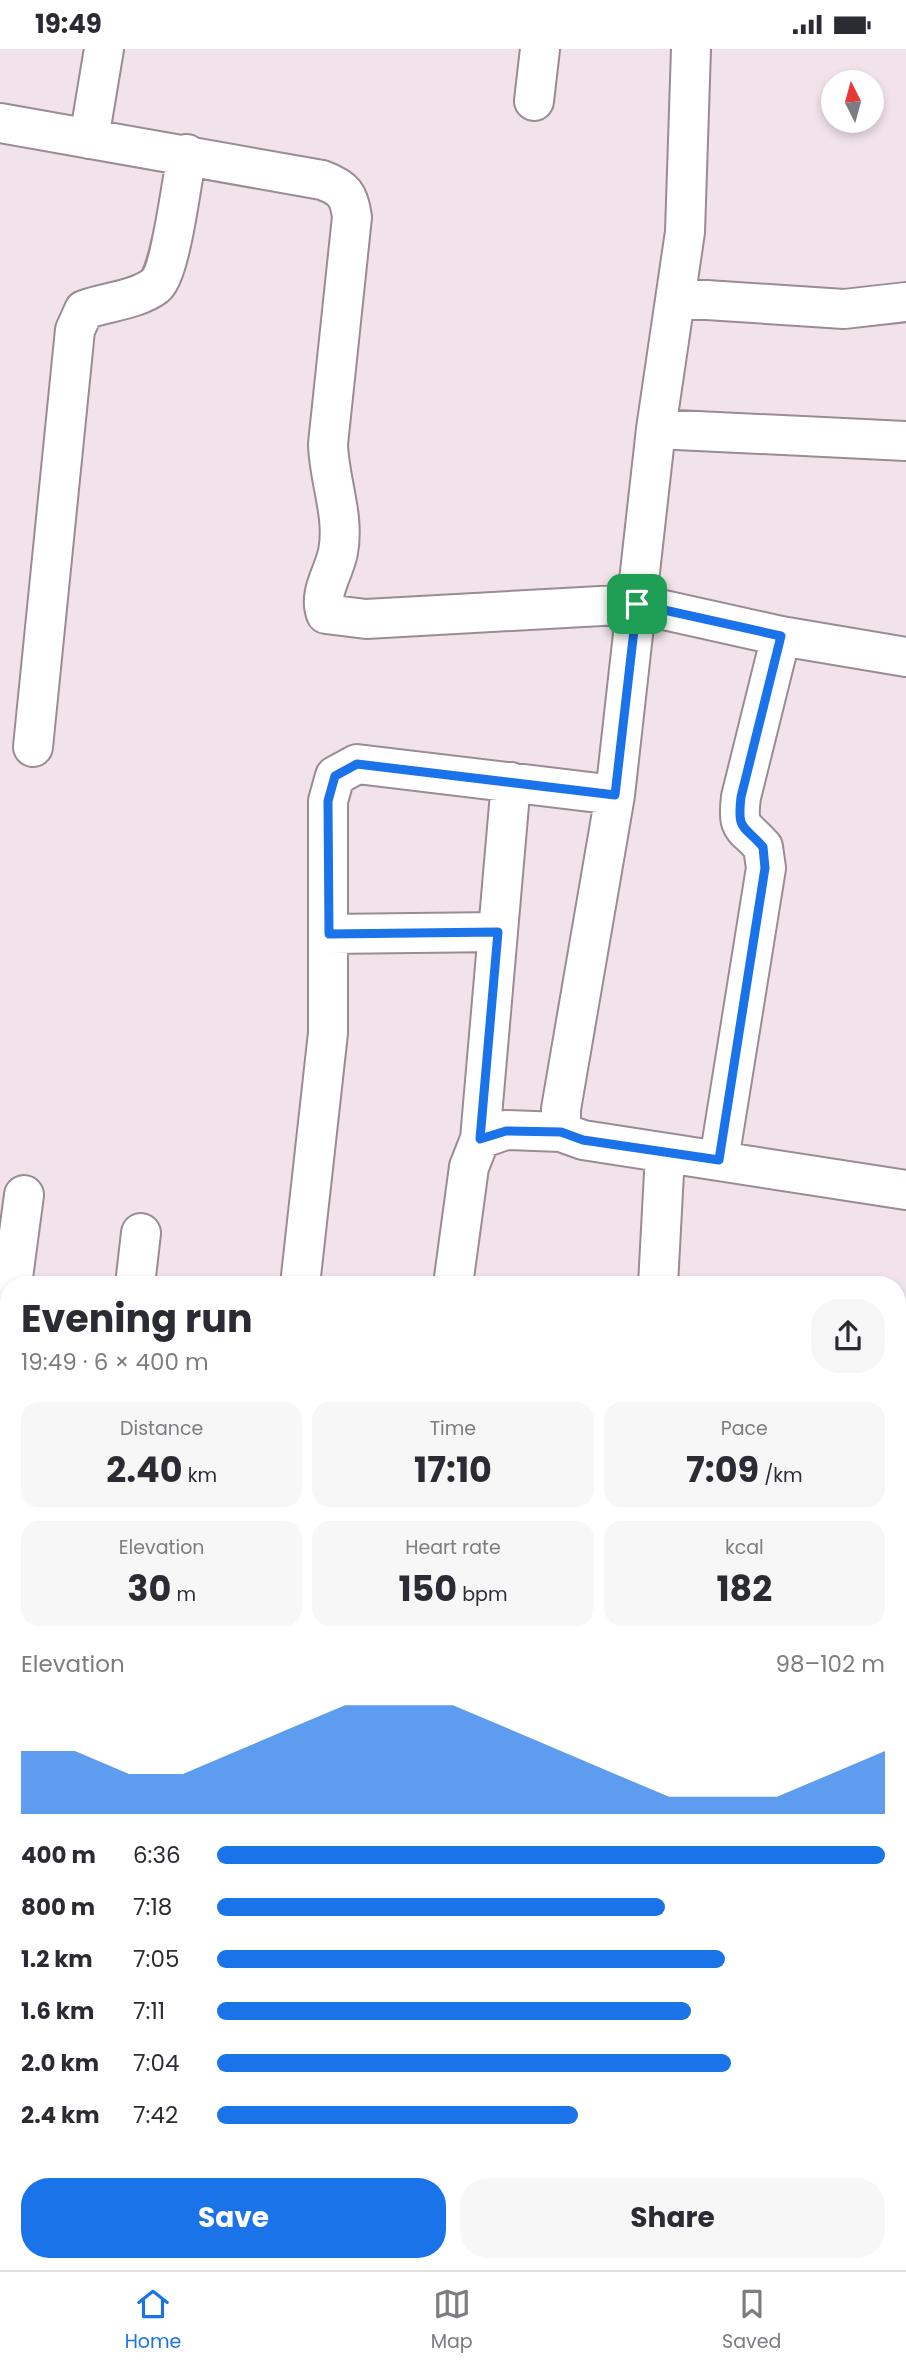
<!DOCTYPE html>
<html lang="en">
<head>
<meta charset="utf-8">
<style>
	:root { --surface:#fff; --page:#f7f7f7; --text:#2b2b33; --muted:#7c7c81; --line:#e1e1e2; --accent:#1a73e8 }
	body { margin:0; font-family:Poppins,sans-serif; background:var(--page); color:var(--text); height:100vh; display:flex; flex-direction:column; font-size:26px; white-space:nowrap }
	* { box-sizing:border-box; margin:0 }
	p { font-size:23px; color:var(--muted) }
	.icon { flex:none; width:38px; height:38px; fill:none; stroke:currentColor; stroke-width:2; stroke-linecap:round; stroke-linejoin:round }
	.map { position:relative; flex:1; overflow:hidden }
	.drawer { position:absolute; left:0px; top:1227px; width:906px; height:996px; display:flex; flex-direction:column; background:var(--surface); border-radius:28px 28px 0 0; box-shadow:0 4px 10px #0003 }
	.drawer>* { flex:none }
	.needle { width:46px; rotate:354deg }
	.tools { position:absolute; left:821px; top:21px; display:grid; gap:14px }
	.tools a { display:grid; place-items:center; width:63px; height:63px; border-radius:50%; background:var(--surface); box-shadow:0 4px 10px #0003; font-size:35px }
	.pin { position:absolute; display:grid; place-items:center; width:60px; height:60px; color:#fff; margin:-30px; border-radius:14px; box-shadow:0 4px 10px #0006 }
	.round { display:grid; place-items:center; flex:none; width:74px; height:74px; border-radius:28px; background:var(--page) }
	.summary { display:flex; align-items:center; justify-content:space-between; height:119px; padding:0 21px }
	h1 { font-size:38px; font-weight:700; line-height:52px }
	.stats { display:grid; grid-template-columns:repeat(3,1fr); gap:10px; height:119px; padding:7px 21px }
	.stats div { display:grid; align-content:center; border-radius:18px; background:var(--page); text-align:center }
	.stats b { font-size:35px; font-weight:700 }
	.stats small { font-size:19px; font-weight:400 }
	.stats p { font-size:19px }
	.chart { height:196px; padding:14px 21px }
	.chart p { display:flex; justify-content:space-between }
	.chart svg { width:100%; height:126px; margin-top:7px; fill:var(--accent); opacity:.7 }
	.cta { display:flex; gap:14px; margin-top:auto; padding:14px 21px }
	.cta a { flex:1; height:80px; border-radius:28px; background:var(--accent); color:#fff; font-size:28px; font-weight:700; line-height:80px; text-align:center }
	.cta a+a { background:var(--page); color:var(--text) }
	ul { padding:0 21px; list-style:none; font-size:23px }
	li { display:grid; grid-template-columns:112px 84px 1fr; align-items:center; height:52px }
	li i { height:18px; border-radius:9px; background:var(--accent) }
	.status { display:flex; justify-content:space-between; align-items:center; height:49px; padding:0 35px; background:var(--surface); direction:ltr }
	.status svg { height:19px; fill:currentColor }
	.tab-bar { display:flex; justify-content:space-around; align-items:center; height:98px; border-top:2px solid var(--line); background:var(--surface); font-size:19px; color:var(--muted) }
	.tab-bar a { display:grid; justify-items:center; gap:4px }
	.tab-bar .on { color:var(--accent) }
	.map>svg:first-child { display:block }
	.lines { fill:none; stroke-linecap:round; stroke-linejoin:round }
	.street-casing { stroke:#998c92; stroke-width:42 }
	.street { stroke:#fff; stroke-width:38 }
	.route-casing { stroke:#fff; stroke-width:14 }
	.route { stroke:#1a73e8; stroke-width:9 }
</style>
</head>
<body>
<div class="status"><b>19:49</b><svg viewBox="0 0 49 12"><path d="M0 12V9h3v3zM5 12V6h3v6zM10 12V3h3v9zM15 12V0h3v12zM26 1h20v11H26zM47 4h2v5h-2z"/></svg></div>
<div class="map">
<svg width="906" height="2221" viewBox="0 0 906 2221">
	<rect width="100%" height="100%" fill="#f2e3ea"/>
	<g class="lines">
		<defs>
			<path id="street" d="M691,0L685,183L656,380L615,746L561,1060V1083L583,1091L906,1141
				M534,52L540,0
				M0,74L322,131C344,139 349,146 352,168L328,395C329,432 345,467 338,503C334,524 318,544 326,565L366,570L637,555L781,587L906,608
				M89,90L104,0
				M676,249L844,260L906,253
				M656,380L906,392
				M33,698L75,281L84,261C106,253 136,251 155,237C171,224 182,129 187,105
				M329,885L498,883
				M480,1090L511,733
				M719,1111L766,819L763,798C743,775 737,782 741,748L781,587
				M12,1236L24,1146
				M135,1236L141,1184
				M300,1236L328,984V752L335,727L357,715L615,746
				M453,1236L469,1118L480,1090L506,1081L561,1083
				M658,1236L665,1105
				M0,1323L9,1260
				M0,1457L9,1459
				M0,1593L9,1594
				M0,1663L9,1664
				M898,1812L906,1813
				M0,1836L9,1837
				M898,1911L906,1917
				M898,2145L906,2097
				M177,2221V2214
				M318,2221L319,2214
				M446,2221L447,2214
				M662,2221L663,2214
				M885,2221L886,2214"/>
		</defs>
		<use href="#street" class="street-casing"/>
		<use href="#street" class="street"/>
	</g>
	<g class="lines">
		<defs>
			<path id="route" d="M637,555L781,587L741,748C737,782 743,775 763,798L765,819L719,1111L583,1091L561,1083L506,1082L480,1090L498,883L329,885L328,752L335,727L357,715L615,746Z"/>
		</defs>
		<use href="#route" class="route-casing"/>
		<use href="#route" class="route"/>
	</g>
</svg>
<div class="tools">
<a><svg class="needle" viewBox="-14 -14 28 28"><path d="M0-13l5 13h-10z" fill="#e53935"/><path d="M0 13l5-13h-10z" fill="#7c7c81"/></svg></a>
</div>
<div class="pin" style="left:637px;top:555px;background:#1e9e55"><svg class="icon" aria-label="arrive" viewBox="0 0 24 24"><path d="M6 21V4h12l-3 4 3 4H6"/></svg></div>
<section class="drawer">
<div class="summary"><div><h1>Evening run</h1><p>19:49 · 6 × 400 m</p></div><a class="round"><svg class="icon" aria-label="share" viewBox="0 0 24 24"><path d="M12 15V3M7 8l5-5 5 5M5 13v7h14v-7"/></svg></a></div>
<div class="stats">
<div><p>Distance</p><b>2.40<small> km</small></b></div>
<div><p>Time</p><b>17:10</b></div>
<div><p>Pace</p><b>7:09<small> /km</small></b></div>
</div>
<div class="stats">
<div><p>Elevation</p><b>30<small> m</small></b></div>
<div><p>Heart rate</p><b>150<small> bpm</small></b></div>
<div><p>kcal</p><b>182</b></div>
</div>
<div class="chart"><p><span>Elevation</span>98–102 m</p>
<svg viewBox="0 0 160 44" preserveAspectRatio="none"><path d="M0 44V22L10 22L20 30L30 30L40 22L50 14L60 6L70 6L80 6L90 14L100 22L110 30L120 38L130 38L140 38L150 30L160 22V44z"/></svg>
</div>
<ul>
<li><b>400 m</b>6:36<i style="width:100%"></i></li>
<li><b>800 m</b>7:18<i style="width:67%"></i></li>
<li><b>1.2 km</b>7:05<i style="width:76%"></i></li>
<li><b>1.6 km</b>7:11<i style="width:71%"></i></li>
<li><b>2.0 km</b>7:04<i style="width:77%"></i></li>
<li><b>2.4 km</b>7:42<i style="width:54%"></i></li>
</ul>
<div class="cta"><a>Save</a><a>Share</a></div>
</section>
</div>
<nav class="tab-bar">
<a class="on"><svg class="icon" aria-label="home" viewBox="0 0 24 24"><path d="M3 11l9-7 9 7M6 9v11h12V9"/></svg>Home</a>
<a><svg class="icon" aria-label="map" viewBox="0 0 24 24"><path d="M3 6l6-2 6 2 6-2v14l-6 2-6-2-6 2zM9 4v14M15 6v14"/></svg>Map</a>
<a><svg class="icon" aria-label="saved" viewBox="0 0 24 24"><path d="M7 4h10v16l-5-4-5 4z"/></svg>Saved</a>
</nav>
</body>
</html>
